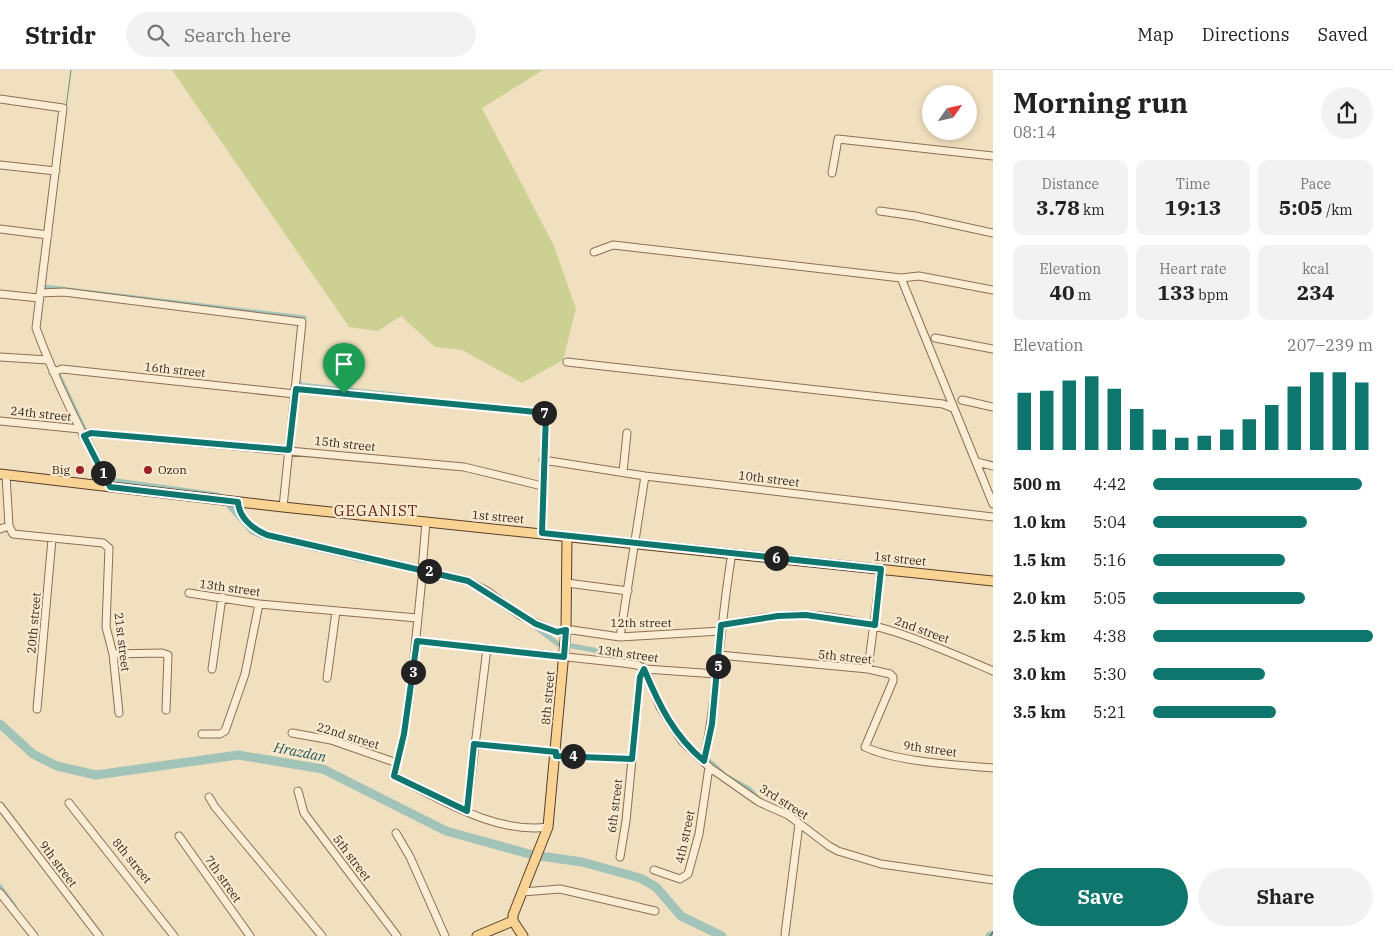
<!DOCTYPE html>
<html lang="en">
<head>
<meta charset="utf-8">
<style>
	:root { --surface:#fff; --page:#f2f2f2; --text:#222; --muted:#767676; --line:#e0e0e0; --accent:#0f766e }
	body { margin:0; font-family:"IBM Plex Serif",serif; background:var(--page); color:var(--text); height:100vh; display:flex; flex-direction:column; font-size:19px; white-space:nowrap }
	* { box-sizing:border-box; margin:0 }
	p { font-size:16px; color:var(--muted) }
	.icon { flex:none; width:28px; height:28px; fill:none; stroke:currentColor; stroke-width:2; stroke-linecap:round; stroke-linejoin:round }
	.map { position:relative; flex:1; overflow:hidden }
	.drawer { display:flex; flex-direction:column; background:var(--surface); width:400px }
	.drawer>* { flex:none }
	.needle { width:32px; rotate:56deg }
	.fabs { position:absolute; left:922px; top:15px; display:grid; gap:10px }
	.fabs a { display:grid; place-items:center; width:55px; height:55px; border-radius:50%; background:var(--surface); box-shadow:0 2px 8px #0003; font-size:25px }
	.pin { position:absolute; display:grid; place-items:center; width:42px; height:42px; color:#fff; margin:-51px -21px; border-radius:50% 50% 50% 0; rotate:-45deg; box-shadow:0 0 5px #0007 }
	.pin .icon { rotate:45deg }
	.km { position:absolute; width:25px; height:25px; margin:-12px; border-radius:50%; background:#222; color:#fff; font-size:14px; line-height:25px; text-align:center }
	.round { display:grid; place-items:center; flex:none; width:52px; height:52px; border-radius:26px; background:var(--page) }
	.summary { display:flex; align-items:center; justify-content:space-between; height:85px; padding:0 20px }
	h1 { font-size:28px; font-weight:800; line-height:38px }
	.metrics { display:grid; grid-template-columns:repeat(3,1fr); gap:8px; height:85px; padding:5px 20px }
	.metrics div { display:grid; align-content:center; border-radius:10px; background:var(--page); text-align:center }
	.metrics b { font-size:21px; font-weight:800 }
	.metrics small { font-size:14px; font-weight:400 }
	.metrics p { font-size:14px }
	.chart { height:140px; padding:10px 20px }
	.chart p { display:flex; justify-content:space-between }
	.chart svg { width:100%; height:90px; margin-top:5px; stroke:var(--accent); stroke-width:6 }
	.cta { display:flex; gap:10px; margin-top:auto; padding:10px 20px }
	.cta a { flex:1; height:58px; border-radius:30px; background:var(--accent); color:#fff; font-size:20px; font-weight:800; line-height:58px; text-align:center }
	.cta a+a { background:var(--page); color:var(--text) }
	ul { padding:0 20px; list-style:none; font-size:16px }
	li { display:grid; grid-template-columns:80px 60px 1fr; align-items:center; height:38px }
	li i { height:12px; border-radius:6px; background:var(--accent) }
	header { display:flex; align-items:center; gap:30px; box-sizing:border-box; height:70px; padding:0 25px; background:var(--surface); border-bottom:1px solid var(--line) }
	header strong { font-size:24px }
	nav { display:flex; gap:28px; margin-inline-start:auto; font-size:18px }
	.search { width:350px; height:45px; background:var(--page); display:flex; align-items:center; gap:12px; box-sizing:border-box; padding:0 18px; border-radius:28px; color:var(--muted); font-size:19px }
	main { display:flex; flex:1; min-height:0 }
	.map>svg:first-child { display:block }
	.green { fill:#ccd092 }
	.lines { fill:none; stroke-linecap:round; stroke-linejoin:round }
	.stream { stroke:#699185; stroke-width:1 }
	.canal { stroke:#a2c3b7; stroke-width:5 }
	.river { stroke:#a2c3b7; stroke-width:9 }
	.minor-casing { stroke:#8b6f56; stroke-width:9 }
	.major-casing { stroke:#583e2b; stroke-width:11 }
	.minor { stroke:#fbedd3; stroke-width:7 }
	.major { stroke:#f8d393; stroke-width:9 }
	.rail { stroke:#39281c; stroke-width:1; stroke-dasharray:9 9; stroke-linecap:butt }
	.route-casing { stroke:#fff; stroke-width:10 }
	.route { stroke:#0f766e; stroke-width:6 }
	.poi-dot { fill:#9f2128; stroke:#f8eacf; stroke-width:2 }
	.labels { text-anchor:middle; stroke-width:4.5; stroke-linejoin:round; paint-order:stroke }
	.street-label { font-size:12px; fill:#39281c; stroke:#f8eacf }
	.poi-label { font-size:12px; fill:#39281c; stroke:#f8eacf; text-anchor:end }
	.water-label { font-size:14px; font-style:italic; fill:#2a5a55; stroke:#f8eacf }
	.quarter-label { font-size:15px; letter-spacing:1px; fill:#692418; stroke:#f8eacf }
</style>
</head>
<body>
<header>
<strong>Stridr</strong>
<div class="search"><svg class="icon" aria-label="search" viewBox="0 0 24 24"><circle cx="10" cy="10" r="6"/><path d="M15 15l6 6"/></svg>Search here</div>
<nav><a>Map</a><a>Directions</a><a>Saved</a></nav>
</header>
<main>
<div class="map">
<svg width="993" height="866" viewBox="0 0 993 866">
	<rect width="100%" height="100%" fill="#f1e0bf"/>
	<path class="green" d="M172,0H543L482,38L554,176L576,239L563,290L522,313L462,280L435,277L401,246L378,261L349,257Z"/>
	<g class="lines">
		<path class="stream" d="M66,38L71,0
			M59,100L64,57"/>
		<path class="canal" d="M43,217L304,248
			M58,304L86,363
			M299,311V315L405,326
			M88,367L109,410L218,425
			M229,436L252,462L261,466L367,491
			M476,519L513,543
			M533,555L558,574
			M572,576L637,588L645,598
			M708,690L722,703
			M729,708L749,719L758,729
			M0,817L14,836"/>
		<path class="river" d="M0,654L33,684L57,696L96,705L238,685L323,699L446,761L533,785L582,792L640,808L656,817L681,846L722,866
			M990,866L993,865"/>
		<defs>
			<path id="minor" d="M0,29L63,38L36,258C56,313 83,365 110,417
				M0,95L56,101
				M832,103L838,69L993,86
				M880,141L915,146L993,163
				M0,159L48,165
				M594,182L613,175L901,208L919,206L993,220
				M901,208L993,434
				M40,223L64,222L302,252L283,437
				M0,224L39,228
				M935,268L993,279
				M0,287L48,290
				M567,292L943,334L953,338
				M53,302L62,299L295,324
				M296,319L546,343L542,463
				M962,330L993,337
				M0,351L80,359
				M83,366L91,363L464,397L542,416
				M543,390L645,406L993,447
				M977,392L993,396
				M623,402L627,363
				M6,405L9,456L13,464L103,473L109,478L106,557L113,584L119,643
				M238,432C239,448 253,459 267,465L468,511L487,521L521,546L557,562L572,560L620,567L721,561
				M0,459L9,456
				M422,500L426,452
				M422,508L411,617L404,664L394,706C441,729 494,764 548,757
				M567,513L628,521
				M189,523L259,534L417,548
				M721,555C749,550 776,544 804,545C871,547 933,575 993,601
				M620,567L645,406
				M417,571L623,593L637,595L645,599L717,604
				M113,584L162,583L168,585L166,640
				M719,585L868,599L890,604L893,607V611L865,677C897,692 957,695 993,698
				M212,599L222,527
				M645,599L660,637L682,671L709,697L759,732L788,745L829,776L838,781L881,794L993,810
				M868,599L881,499
				M327,608L336,541
				M37,639L52,469
				M292,663L331,670L397,693
				M202,664H220L225,661L245,604L259,534
				M474,674L556,682
				M556,686L631,689
				M704,691C718,622 720,552 732,483
				M298,721L304,743L397,866
				M209,727L215,737L322,866
				M69,733L174,866
				M0,736L99,866
				M467,741L487,578
				M396,763L410,787L445,866
				M179,766L250,866
				M620,787L626,751L640,607L645,599
				M654,800L680,809L688,804L699,764L709,697
				M522,822L560,819L655,841
				M0,823L34,866
				M785,864L799,754"/>
			<path id="major" d="M0,404L283,437L993,511
				M477,866L513,851
				M523,866L513,851V845L548,757L566,560L567,467"/>
		</defs>
		<use href="#minor" class="minor-casing"/>
		<use href="#major" class="major-casing"/>
		<use href="#minor" class="minor"/>
		<use href="#major" class="major"/>
		<path class="rail" d="M990,866L993,862"/>
	</g>
	<g class="lines">
		<defs>
			<path id="route" d="M296,319L546,343L542,463L881,499L875,555L806,545L778,546L721,555L712,654L704,691C674,666 659,635 644,599L640,607L632,689L556,686V682L474,674L467,741L394,706L404,664L417,571L564,587L566,560L557,562L536,554L468,511L267,465C253,459 239,448 238,432L110,417L84,366L91,363L289,380Z"/>
		</defs>
		<use href="#route" class="route-casing"/>
		<use href="#route" class="route"/>
	</g>
	<g class="poi-dot">
		<circle cx="80" cy="400" r="5"/>
		<circle cx="148" cy="400" r="5"/>
	</g>
	<g class="labels">
		<g class="street-label">
			<text transform="translate(175 300) rotate(6)" y="4">16th street</text>
			<text transform="translate(41 344) rotate(6)" y="4">24th street</text>
			<text transform="translate(345 374) rotate(6)" y="4">15th street</text>
			<text transform="translate(769 409) rotate(7)" y="4">10th street</text>
			<text transform="translate(498 447) rotate(5)" y="4">1st street</text>
			<text transform="translate(900 489) rotate(6)" y="4">1st street</text>
			<text transform="translate(230 518) rotate(8)" y="4">13th street</text>
			<text transform="translate(34 553) rotate(-85)" y="4">20th street</text>
			<text x="641" y="557">12th street</text>
			<text transform="translate(922 560) rotate(20)" y="4">2nd street</text>
			<text transform="translate(122 572) rotate(83)" y="4">21st street</text>
			<text transform="translate(628 584) rotate(8)" y="4">13th street</text>
			<text transform="translate(845 587) rotate(6)" y="4">5th street</text>
			<text transform="translate(548 628) rotate(-85)" y="4">8th street</text>
			<text transform="translate(348 666) rotate(17)" y="4">22nd street</text>
			<text transform="translate(930 679) rotate(8)" y="4">9th street</text>
			<text transform="translate(784 732) rotate(32)" y="4">3rd street</text>
			<text transform="translate(615 736) rotate(-83)" y="4">6th street</text>
			<text transform="translate(685 767) rotate(-78)" y="4">4th street</text>
			<text transform="translate(352 788) rotate(53)" y="4">5th street</text>
			<text transform="translate(132 791) rotate(51)" y="4">8th street</text>
			<text transform="translate(58 794) rotate(53)" y="4">9th street</text>
			<text transform="translate(223 809) rotate(55)" y="4">7th street</text>
		</g>
		<g class="poi-label">
			<text x="70" y="404">Big</text>
			<text x="158" y="404" text-anchor="start">Ozon</text>
		</g>
		<g class="water-label">
			<text transform="translate(300 682) rotate(11)" y="5">Hrazdan</text>
		</g>
		<g class="quarter-label">
			<text x="376" y="446">GEGANIST</text>
		</g>
	</g>
</svg>
<div class="fabs">
<a><svg class="needle" viewBox="-14 -14 28 28"><path d="M0-13l5 13h-10z" fill="#e53935"/><path d="M0 13l5-13h-10z" fill="#767676"/></svg></a>
</div>
<div class="pin" style="left:344px;top:324px;background:#1e9e55"><svg class="icon" aria-label="arrive" viewBox="0 0 24 24"><path d="M6 21V4h12l-3 4 3 4H6"/></svg></div>
<b class="km" style="left:103px;top:403px">1</b>
<b class="km" style="left:429px;top:501px">2</b>
<b class="km" style="left:413px;top:602px">3</b>
<b class="km" style="left:573px;top:686px">4</b>
<b class="km" style="left:718px;top:596px">5</b>
<b class="km" style="left:776px;top:488px">6</b>
<b class="km" style="left:544px;top:343px">7</b>
</div>
<section class="drawer">
<div class="summary"><div><h1>Morning run</h1><p>08:14</p></div><a class="round"><svg class="icon" aria-label="share" viewBox="0 0 24 24"><path d="M12 15V3M7 8l5-5 5 5M5 13v7h14v-7"/></svg></a></div>
<div class="metrics">
<div><p>Distance</p><b>3.78<small> km</small></b></div>
<div><p>Time</p><b>19:13</b></div>
<div><p>Pace</p><b>5:05<small> /km</small></b></div>
</div>
<div class="metrics">
<div><p>Elevation</p><b>40<small> m</small></b></div>
<div><p>Heart rate</p><b>133<small> bpm</small></b></div>
<div><p>kcal</p><b>234</b></div>
</div>
<div class="chart"><p><span>Elevation</span>207–239 m</p>
<svg viewBox="0 0 160 44" preserveAspectRatio="none"><path d="M5 44V16M15 44V15M25 44V10M35 44V8M45 44V14M55 44V24M65 44V34M75 44V38M85 44V37M95 44V34M105 44V29M115 44V22M125 44V13M135 44V6M145 44V6M155 44V11"/></svg>
</div>
<ul>
<li><b>500 m</b>4:42<i style="width:95%"></i></li>
<li><b>1.0 km</b>5:04<i style="width:70%"></i></li>
<li><b>1.5 km</b>5:16<i style="width:60%"></i></li>
<li><b>2.0 km</b>5:05<i style="width:69%"></i></li>
<li><b>2.5 km</b>4:38<i style="width:100%"></i></li>
<li><b>3.0 km</b>5:30<i style="width:51%"></i></li>
<li><b>3.5 km</b>5:21<i style="width:56%"></i></li>
</ul>
<div class="cta"><a>Save</a><a>Share</a></div>
</section>
</main>
</body>
</html>
